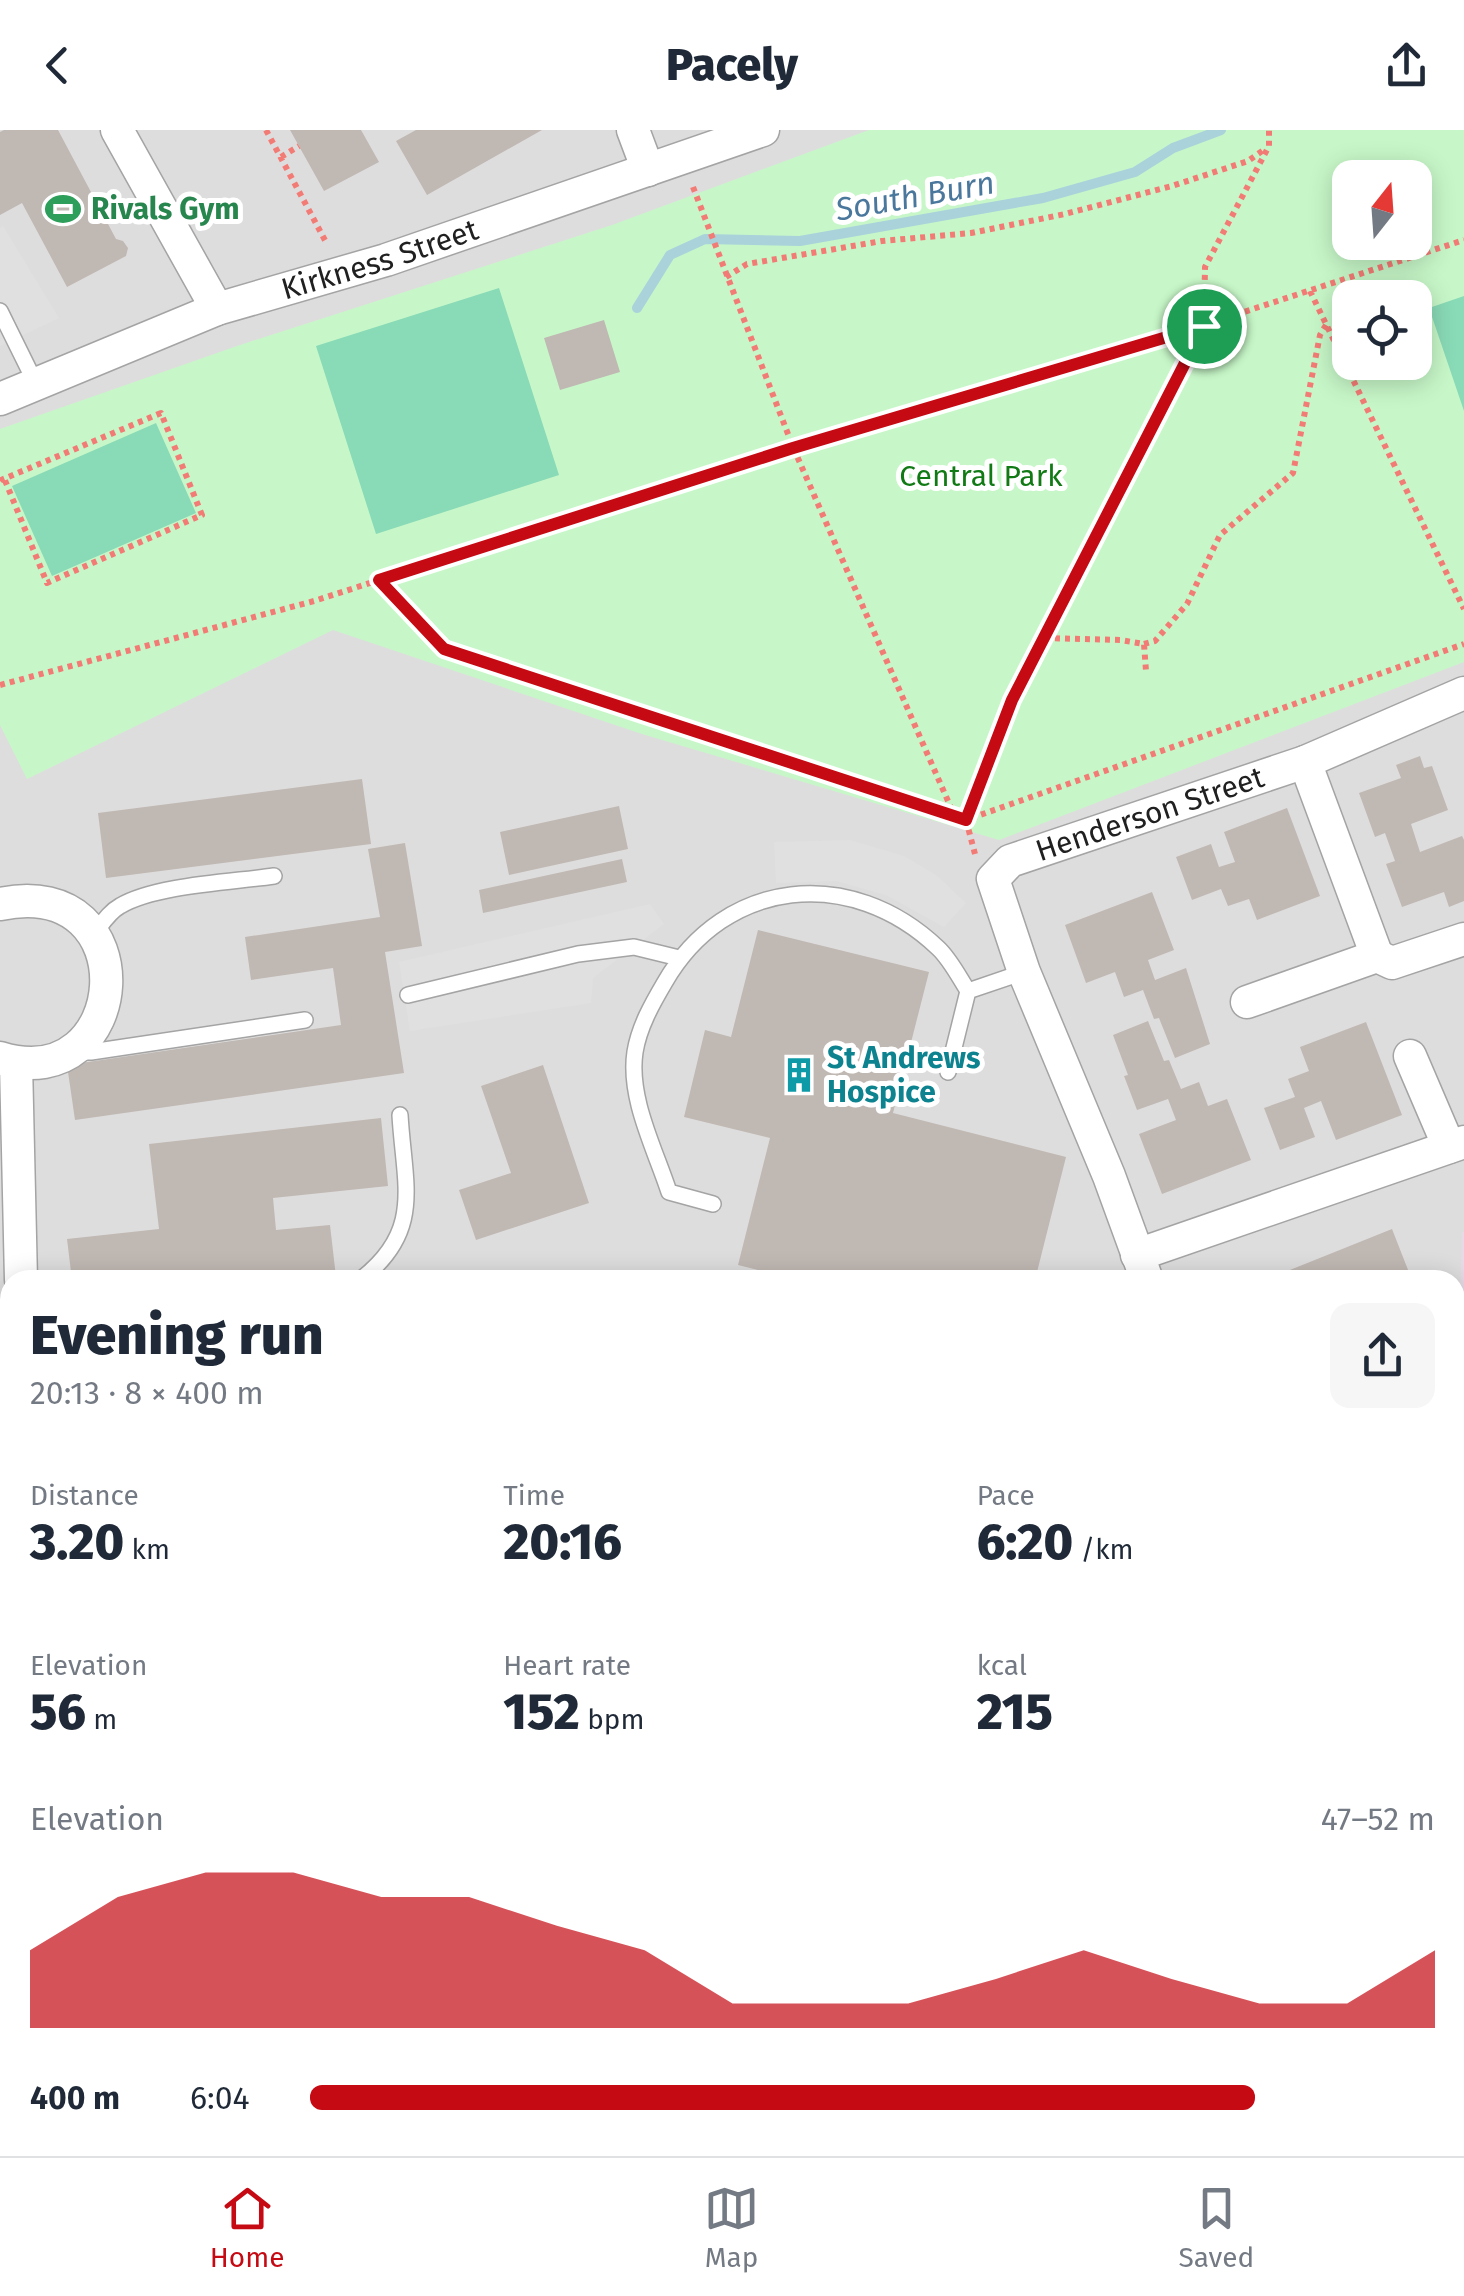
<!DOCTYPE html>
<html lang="en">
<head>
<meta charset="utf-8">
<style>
	:root { --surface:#fff; --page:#f6f6f7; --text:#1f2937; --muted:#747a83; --line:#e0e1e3; --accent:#c50a14 }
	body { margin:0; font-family:"Fira Sans",sans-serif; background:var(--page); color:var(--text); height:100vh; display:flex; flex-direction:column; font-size:38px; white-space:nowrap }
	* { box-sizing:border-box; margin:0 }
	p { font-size:32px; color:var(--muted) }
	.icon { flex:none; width:55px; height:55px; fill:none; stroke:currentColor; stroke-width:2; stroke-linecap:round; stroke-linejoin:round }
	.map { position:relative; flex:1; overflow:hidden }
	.drawer { position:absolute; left:0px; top:1140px; width:1465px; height:888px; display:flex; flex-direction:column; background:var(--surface); border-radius:30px 30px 0 0; box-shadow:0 5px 25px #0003 }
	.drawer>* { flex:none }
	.needle { width:65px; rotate:17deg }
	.controls { position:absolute; left:1332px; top:30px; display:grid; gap:20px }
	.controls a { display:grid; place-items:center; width:100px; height:100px; border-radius:20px; background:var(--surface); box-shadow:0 5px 25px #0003; font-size:50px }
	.pin { position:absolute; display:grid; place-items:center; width:85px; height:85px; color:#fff; margin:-42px; border:5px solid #fff; border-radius:50%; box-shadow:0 2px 10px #0007 }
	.round { display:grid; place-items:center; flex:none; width:105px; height:105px; border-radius:20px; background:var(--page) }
	.overview { display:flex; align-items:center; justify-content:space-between; height:170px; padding:0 30px }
	h1 { font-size:55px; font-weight:800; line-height:75px }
	.metrics { display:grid; grid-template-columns:repeat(3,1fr); gap:15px; height:170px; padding:10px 30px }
	.metrics div { display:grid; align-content:center }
	.metrics b { font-size:50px; font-weight:800 }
	.metrics small { font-size:28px; font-weight:400 }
	.metrics p { font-size:28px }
	.chart { height:280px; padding:20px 30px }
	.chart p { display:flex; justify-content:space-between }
	.chart svg { width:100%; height:180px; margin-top:10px; fill:var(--accent); opacity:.7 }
	ul { padding:0 30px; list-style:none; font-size:32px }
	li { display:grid; grid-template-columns:160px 120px 1fr; align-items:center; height:75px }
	li i { height:25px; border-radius:12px; background:var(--accent) }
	header { display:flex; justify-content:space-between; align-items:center; height:130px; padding:0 30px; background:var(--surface); font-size:45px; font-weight:800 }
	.tab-bar { display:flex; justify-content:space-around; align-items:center; height:140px; border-top:2px solid var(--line); background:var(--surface); font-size:28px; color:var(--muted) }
	.tab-bar a { display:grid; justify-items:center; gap:5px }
	.tab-bar .current { color:var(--accent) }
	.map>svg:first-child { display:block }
	.residential { fill:#dedddd; fill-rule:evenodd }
	.commercial { fill:#efd7d7 }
	.industrial { fill:#e8d9e6 }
	.park { fill:#c7f7c8; fill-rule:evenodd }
	.pitch { fill:#89dab7 }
	.parking { fill:#e0e0e0 }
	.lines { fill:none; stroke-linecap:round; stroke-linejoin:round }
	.stream { stroke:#a9d2db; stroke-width:10 }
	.building { fill:#c0b8b3 }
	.service-casing { stroke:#a4a4a4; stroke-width:18 }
	.minor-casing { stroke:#a4a4a4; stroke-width:35 }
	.primary-casing { stroke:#945e08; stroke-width:52 }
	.path { stroke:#f37b75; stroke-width:6; stroke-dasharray:5 5; stroke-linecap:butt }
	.service { stroke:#fff; stroke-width:15 }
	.minor { stroke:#fff; stroke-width:32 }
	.primary { stroke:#f7cfa4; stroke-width:50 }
	.route-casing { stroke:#fff; stroke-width:20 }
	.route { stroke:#c50a14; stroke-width:12 }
	.labels { text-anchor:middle; stroke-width:10; stroke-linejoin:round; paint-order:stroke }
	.leisure-label { font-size:30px; font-weight:bold; fill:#27864d; stroke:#fff; text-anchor:start }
	.street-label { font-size:30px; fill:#202020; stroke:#fff }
	.park-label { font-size:30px; fill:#117a15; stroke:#fff }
	.culture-label { font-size:30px; font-weight:bold; fill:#0d838f; stroke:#fff; text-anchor:start }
	.water-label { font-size:32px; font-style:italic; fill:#4a779c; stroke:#fff }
</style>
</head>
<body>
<header><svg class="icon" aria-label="back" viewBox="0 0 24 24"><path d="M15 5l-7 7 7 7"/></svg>Pacely<svg class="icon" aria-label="share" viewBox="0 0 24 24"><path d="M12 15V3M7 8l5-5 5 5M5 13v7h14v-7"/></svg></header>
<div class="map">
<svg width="1464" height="2026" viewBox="0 0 1464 2026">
	<rect width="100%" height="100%" fill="#f0ece7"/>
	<path class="residential" d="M0,0H1464V2026H504L488,2018H1455V1150H10V1802L0,1800ZM1350,48H1415V112H1350ZM1350,168H1415V232H1350Z"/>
	<path class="commercial" d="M0,1800L10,1802V2018H488L504,2026H0Z"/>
	<path class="industrial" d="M1464,1102V1212H1459L1462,1103Z"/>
	<path class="park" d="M869,0H1464V532L999,710L642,604L333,500L27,649L0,595V299L237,216L612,95ZM1350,48H1415V112H1350ZM1350,168H1415V232H1350Z"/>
	<path class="pitch" d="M499,158L559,345L376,404L316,216Z
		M1464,166V281L1429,178Z
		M156,293L196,383L52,446L12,356Z"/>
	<path class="parking" d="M3,96L59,188L0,216V98Z
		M850,710L904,726L936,745L966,773L944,797L886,765L836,751L776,753L774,712Z
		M650,774L664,794L593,848L591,873L410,901L399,832Z
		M0,1253H3L10,1268V1417H0Z"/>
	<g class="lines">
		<path class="stream" d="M637,178L670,125L705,109L800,111L1043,68L1135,42L1173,18L1221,0"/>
	</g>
	<path class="building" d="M4,0H58L116,109L123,111L128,118L126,126L67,157L22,73L0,85V2Z
		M290,0H361L379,32L324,61Z
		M416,0H542L427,65L396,11Z
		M604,190L620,242L560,260L544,208Z
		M1420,626L1424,638L1432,636L1448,680L1411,694L1420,722L1462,706L1464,710V771L1449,777L1444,762L1402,777L1386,734L1395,731L1385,703L1375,707L1359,663L1401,648L1396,635Z
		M362,649L371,714L106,748L98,683Z
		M619,676L628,719L509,745L500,702Z
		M1287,678L1320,766L1257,790L1249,769L1228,776L1221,759L1192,770L1176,727L1211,714L1219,737L1235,732L1224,702Z
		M405,713L422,816L385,822L404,943L75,990L67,935L341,895L333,838L251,850L245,807L380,787L368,719Z
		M622,729L627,752L483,783L479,760Z
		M1152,762L1174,820L1148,830L1155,850L1186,838L1210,914L1175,928L1159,888L1154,889L1143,860L1124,867L1115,842L1086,853L1065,795Z
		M758,800L929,842L893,983L1066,1027L1035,1150H798L738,1135L770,1008L684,987L705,900L731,907Z
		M1148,891L1164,931L1169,930L1181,959L1199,952L1208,976L1227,969L1251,1030L1162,1064L1139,1004L1176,990L1168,969L1137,980L1124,946L1128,945L1113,905Z
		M1366,892L1402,985L1336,1010L1321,971L1304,978L1315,1007L1280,1020L1264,978L1295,967L1288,949L1309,941L1300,917Z
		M543,935L589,1073L476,1110L459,1060L511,1043L481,956Z
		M381,988L388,1056L273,1068L276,1100L330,1095L336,1147L72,1150L67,1109L159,1099L149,1014Z
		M1392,1099L1412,1150H1265Z
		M1455,1321L1464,1322V1457H1455Z
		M1455,1462H1464V1590H1455Z
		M10,1478V1613H0V1479Z
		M1455,1593H1464V1725L1455,1726Z
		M0,1699H10V1761H0Z
		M0,1834L10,1836V1894L0,1892Z
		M1455,1994L1464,1996V2026H1444L1446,2018H1455Z
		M683,2018H745L743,2026H716Z
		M754,2018H806L805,2026H753Z
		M814,2018H851V2026H813Z
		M903,2018L937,2025V2026H901Z
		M1076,2018H1130L1128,2026H1074Z
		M1306,2018H1339L1352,2020L1351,2026H1304Z"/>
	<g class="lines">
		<defs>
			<path id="service" d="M0,181L36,254
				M94,804C102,794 109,782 120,776C155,755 233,752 274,746
				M968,861L1024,842
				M408,865L578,824L634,817L679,828
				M73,922H91L305,890
				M713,1074L669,1062C655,1019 628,968 635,922C639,897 652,874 665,852C725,748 851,735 938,818C950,829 959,847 968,861L948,942
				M360,1150C424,1101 404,1055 400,985
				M281,2026L283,2018"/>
			<g id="minor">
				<path d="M117,0L217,179"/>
				<path d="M633,0L648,40"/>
				<path id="s1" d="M0,269L217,179L386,130L763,0"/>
				<path d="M1305,632L1377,826"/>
				<path d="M0,774C150,743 133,969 0,928"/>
				<path d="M1247,872L1377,826L1392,833L1464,809"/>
				<path d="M1410,926L1449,1017"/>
				<path d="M16,933L21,1150"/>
				<path d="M1137,1125L1464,1012"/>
				<path id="s2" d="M1147,1150L1109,1046L1024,842L993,749L1010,731L1305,632L1464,563"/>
				<path d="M0,1218H10"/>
				<path d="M1455,1247L1464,1246"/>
				<path d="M0,1452L10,1451"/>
				<path d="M1455,1784L1464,1786"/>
				<path d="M881,2026V2018"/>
			</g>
			<path id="primary" d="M0,1942L10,1944
				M417,2018L468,2026"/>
		</defs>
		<use href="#service" class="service-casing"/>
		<use href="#minor" class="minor-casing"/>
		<use href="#primary" class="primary-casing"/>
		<path class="path" d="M266,0L327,114
			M281,27L299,16
			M693,57L793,317L955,687
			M726,147L747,134L882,111L971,103L1065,84L1172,56L1248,31L1265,19
			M1310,161L1464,479
			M0,351L1,350L161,283L202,385L47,453L4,348
			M379,450L444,519L966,690L1464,514
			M1045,508L1120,510L1144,514L1146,541
			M1144,514L1155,511L1187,474L1220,405L1293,343L1320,205L1326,195
			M0,555L314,471L793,317L1204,195L1464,110
			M975,724L966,690L1013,571L1204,195L1205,137L1269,16V0
			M335,2026L336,2018"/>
		<use href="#service" class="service"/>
		<use href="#minor" class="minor"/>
		<use href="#primary" class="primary"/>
	</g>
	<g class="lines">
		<defs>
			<path id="route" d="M1204,196L1012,570L966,690L444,519L379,450L793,318Z"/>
		</defs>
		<use href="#route" class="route-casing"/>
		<use href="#route" class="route"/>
	</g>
	<defs>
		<symbol id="stadium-bare" viewBox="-9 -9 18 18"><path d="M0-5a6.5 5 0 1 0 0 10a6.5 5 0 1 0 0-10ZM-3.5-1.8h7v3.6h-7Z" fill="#2e9e5b" stroke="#fff" stroke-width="2.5" paint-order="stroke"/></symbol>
		<symbol id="building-bare" viewBox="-9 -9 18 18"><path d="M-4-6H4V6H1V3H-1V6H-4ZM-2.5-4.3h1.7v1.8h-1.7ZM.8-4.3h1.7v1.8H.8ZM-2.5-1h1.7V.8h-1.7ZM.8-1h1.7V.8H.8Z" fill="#0f9aa8" stroke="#fff" stroke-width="2.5" paint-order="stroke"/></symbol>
	</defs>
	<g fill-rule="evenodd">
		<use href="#stadium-bare" x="38" y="54" width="50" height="50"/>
		<use href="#building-bare" x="774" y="920" width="50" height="50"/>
	</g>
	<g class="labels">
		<g class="leisure-label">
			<text x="91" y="89">Rivals Gym</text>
		</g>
		<g class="street-label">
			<text dy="10" stroke="none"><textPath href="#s1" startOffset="405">Kirkness Street</textPath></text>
			<text dy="10" stroke="none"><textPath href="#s2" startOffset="602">Henderson Street</textPath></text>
		</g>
		<g class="park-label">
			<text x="981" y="356">Central Park</text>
		</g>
		<g class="culture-label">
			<text x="827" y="938">St Andrews<tspan x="827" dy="34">Hospice</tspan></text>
		</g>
		<g class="water-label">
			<text transform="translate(915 66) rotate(-10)" y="11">South Burn</text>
		</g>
	</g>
</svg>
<div class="controls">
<a><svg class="needle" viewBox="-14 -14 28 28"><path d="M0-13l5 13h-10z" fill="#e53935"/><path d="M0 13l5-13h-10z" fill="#747a83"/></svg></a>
<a><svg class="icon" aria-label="locate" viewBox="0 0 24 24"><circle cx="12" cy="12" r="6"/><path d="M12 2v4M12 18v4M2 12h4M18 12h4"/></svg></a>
</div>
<div class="pin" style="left:1204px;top:196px;background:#1e9e55"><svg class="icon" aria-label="arrive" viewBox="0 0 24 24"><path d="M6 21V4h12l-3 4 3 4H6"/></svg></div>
<section class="drawer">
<div class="overview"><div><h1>Evening run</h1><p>20:13 · 8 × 400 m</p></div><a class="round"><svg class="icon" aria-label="share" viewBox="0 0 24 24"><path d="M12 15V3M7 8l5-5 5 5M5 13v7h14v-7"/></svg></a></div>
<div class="metrics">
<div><p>Distance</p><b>3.20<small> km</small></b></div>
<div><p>Time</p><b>20:16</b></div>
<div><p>Pace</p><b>6:20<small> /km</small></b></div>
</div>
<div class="metrics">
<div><p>Elevation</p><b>56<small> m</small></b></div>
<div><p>Heart rate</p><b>152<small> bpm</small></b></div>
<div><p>kcal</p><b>215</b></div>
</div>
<div class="chart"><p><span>Elevation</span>47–52 m</p>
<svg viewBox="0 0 160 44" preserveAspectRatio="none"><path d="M0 44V25L10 12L20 6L30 6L40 12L50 12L60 19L70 25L80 38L90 38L100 38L110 32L120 25L130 32L140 38L150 38L160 25V44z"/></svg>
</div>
<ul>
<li><b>400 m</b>6:04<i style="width:84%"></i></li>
</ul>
</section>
</div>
<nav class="tab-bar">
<a class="current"><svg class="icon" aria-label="home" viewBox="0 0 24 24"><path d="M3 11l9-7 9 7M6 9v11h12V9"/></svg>Home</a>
<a><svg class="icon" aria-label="map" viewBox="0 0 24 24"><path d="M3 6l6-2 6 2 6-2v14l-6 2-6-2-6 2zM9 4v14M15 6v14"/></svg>Map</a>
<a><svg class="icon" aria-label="saved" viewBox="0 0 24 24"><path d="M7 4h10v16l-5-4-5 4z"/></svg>Saved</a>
</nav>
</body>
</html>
